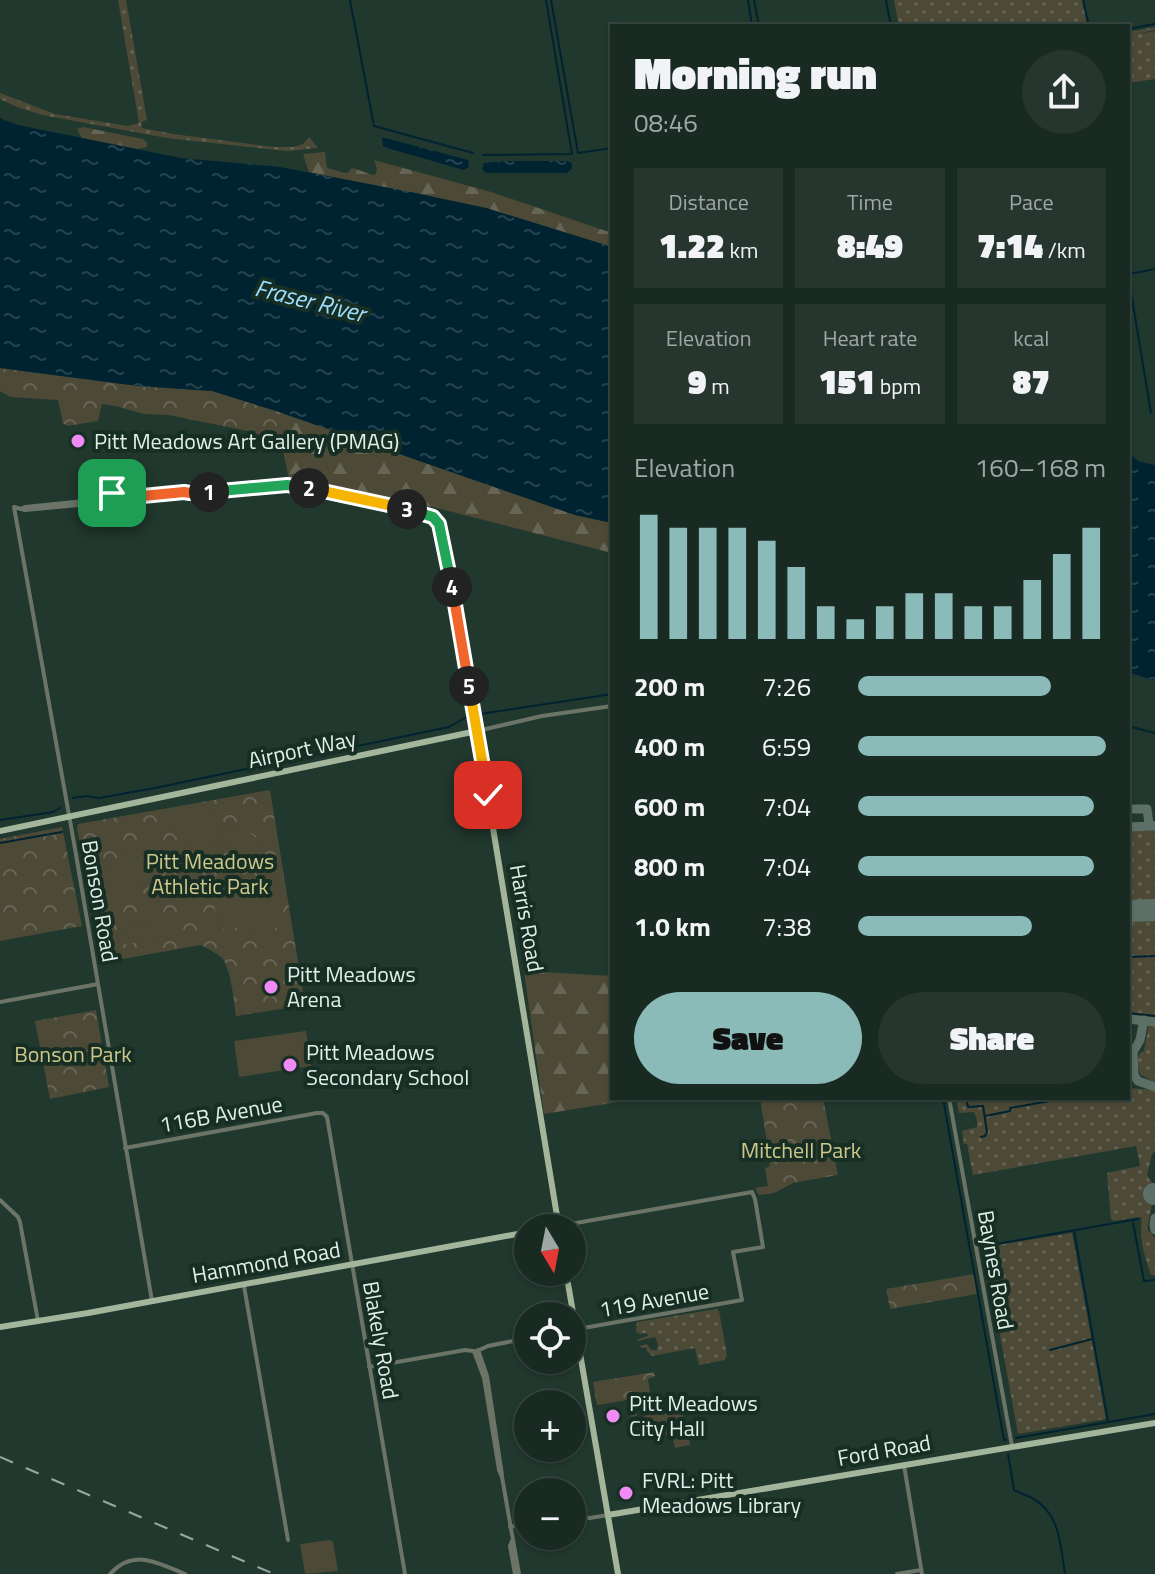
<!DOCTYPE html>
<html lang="en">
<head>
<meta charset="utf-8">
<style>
	:root { --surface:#192a22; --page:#26362f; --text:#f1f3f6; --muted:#9fa7a5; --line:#374640; --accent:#8bbbb9 }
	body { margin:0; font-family:"Titillium Web",sans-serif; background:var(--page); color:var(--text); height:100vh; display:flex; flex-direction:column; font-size:30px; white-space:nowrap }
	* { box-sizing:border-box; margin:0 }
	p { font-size:26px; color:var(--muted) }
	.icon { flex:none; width:44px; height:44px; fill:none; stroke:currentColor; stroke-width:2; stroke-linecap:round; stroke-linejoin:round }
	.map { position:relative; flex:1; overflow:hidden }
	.panel { position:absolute; left:610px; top:24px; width:520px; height:1076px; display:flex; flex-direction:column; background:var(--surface); border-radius:0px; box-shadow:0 2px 6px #0004,0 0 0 2px var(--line) }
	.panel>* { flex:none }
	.needle { width:52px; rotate:170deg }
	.tools { position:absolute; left:514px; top:1214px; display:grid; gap:16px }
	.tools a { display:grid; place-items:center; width:72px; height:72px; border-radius:50%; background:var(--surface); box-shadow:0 2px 6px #0004,0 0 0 2px var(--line); font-size:40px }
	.pin { position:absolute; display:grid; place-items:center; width:68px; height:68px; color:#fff; margin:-34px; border-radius:16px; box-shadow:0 4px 12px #0006 }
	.km { position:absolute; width:40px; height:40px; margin:-20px; border-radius:50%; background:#222; color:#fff; font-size:22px; line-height:40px; text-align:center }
	.round { display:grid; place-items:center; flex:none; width:84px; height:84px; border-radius:42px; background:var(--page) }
	.overview { display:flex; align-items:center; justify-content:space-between; height:136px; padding:0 24px }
	h1 { font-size:44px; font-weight:800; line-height:60px }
	.stats { display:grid; grid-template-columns:repeat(3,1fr); gap:12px; height:136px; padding:8px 24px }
	.stats div { display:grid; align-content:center; border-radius:0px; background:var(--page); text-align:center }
	.stats b { font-size:34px; font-weight:800 }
	.stats small { font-size:22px; font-weight:400 }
	.stats p { font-size:22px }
	.chart { height:224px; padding:16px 24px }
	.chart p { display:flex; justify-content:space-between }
	.chart svg { width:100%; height:144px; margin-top:8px; stroke:var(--accent); stroke-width:6 }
	.action { display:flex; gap:16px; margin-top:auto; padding:16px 24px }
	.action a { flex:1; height:92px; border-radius:48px; background:var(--accent); color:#111; font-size:32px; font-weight:800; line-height:92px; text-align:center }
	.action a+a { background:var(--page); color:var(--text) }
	ul { padding:0 24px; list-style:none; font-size:26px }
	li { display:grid; grid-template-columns:128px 96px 1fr; align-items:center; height:60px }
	li i { height:20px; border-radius:10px; background:var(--accent) }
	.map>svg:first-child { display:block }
	.grass { fill:url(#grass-dots) }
	.forest { fill:url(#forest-firs) }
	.park { fill:url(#park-crowns) }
	.pitch { fill:#4c4a37 }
	.water { fill:url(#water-ripples) }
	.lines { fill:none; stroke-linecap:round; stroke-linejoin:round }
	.stream { stroke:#002332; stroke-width:2 }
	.taxiway { stroke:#5c7067; stroke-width:9 }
	.runway { stroke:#5c7067; stroke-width:22 }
	.minor { stroke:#6c7467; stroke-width:4 }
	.major { stroke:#a3b59a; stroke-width:6 }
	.rail { stroke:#96a8a0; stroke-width:2; stroke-dasharray:14 14; stroke-linecap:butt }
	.split-1-casing { stroke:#fff; stroke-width:16 }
	.split-2-casing { stroke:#fff; stroke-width:16 }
	.split-3-casing { stroke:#fff; stroke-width:16 }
	.split-4-casing { stroke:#fff; stroke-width:16 }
	.split-5-casing { stroke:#fff; stroke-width:16 }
	.split-6-casing { stroke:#fff; stroke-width:16 }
	.split-1 { stroke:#f0652b; stroke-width:10 }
	.split-2 { stroke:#22a559; stroke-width:10 }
	.split-3 { stroke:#f5b400; stroke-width:10 }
	.split-4 { stroke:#22a559; stroke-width:10 }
	.split-5 { stroke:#f0652b; stroke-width:10 }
	.split-6 { stroke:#f5b400; stroke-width:10 }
	.poi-dot { fill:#f08bf5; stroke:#172e25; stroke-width:3 }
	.labels { text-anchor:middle; stroke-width:8; stroke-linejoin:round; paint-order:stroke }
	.poi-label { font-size:22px; fill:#e1efe8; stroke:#172e25; text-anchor:start }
	.street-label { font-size:22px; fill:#e1efe8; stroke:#172e25 }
	.park-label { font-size:22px; fill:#cec78a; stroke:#172e25 }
	.water-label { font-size:24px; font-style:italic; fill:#9ddfff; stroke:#172e25 }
</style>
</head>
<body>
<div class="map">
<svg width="1155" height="1574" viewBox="0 0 1155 1574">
	<defs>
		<pattern id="grass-dots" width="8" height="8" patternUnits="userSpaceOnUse" patternTransform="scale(2)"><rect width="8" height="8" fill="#4c4a37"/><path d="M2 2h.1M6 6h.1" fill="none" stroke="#666454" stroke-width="1.8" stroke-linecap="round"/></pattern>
		<pattern id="forest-firs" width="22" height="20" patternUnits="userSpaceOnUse" patternTransform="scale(2)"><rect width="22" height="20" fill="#4c4a37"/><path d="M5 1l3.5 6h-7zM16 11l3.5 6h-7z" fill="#666454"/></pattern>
		<pattern id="park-crowns" width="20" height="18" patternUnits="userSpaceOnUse" patternTransform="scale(2)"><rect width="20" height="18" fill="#4c4a37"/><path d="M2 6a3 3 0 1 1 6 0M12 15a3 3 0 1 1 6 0" fill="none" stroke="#666454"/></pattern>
		<pattern id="water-ripples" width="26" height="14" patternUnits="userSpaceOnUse" patternTransform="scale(2)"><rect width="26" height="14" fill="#002332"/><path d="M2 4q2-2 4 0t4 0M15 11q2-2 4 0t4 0" fill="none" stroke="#254350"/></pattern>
	</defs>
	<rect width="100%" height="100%" fill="#21382e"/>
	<path class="grass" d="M118,0H126L147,120L141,122L142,128L173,134L274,147H294L303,144L309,137L318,148L287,151L167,138L42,115L17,107L0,99V93L55,114L127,126L139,123Z
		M894,0H1082L1087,26H899Z
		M1155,27V30L1130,35L1155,31V79L1128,83V32Z
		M1155,830V902L1128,904V831Z
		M1155,917V1020L1137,1017H1128V919Z
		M1149,1023L1155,1024V1083L1140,1074L1137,1061L1140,1053L1144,1051Z
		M1128,1088L1155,1090V1151L1152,1154L1147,1175L1155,1188L1152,1189L1153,1200L1147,1229L1155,1238V1276L1151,1275C1144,1255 1139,1239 1142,1218L1139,1217L1114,1221L1111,1219L1107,1173L1140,1166L1136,1146L973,1175L967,1144H964L962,1131L977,1127V1120L974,1112L959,1113L956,1098H1128Z
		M1072,1233L1106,1419L1018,1434L984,1247Z
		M717,1309L719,1311L727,1355L725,1360L699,1365L695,1348L652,1356L647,1351L646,1347L641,1348L640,1346L647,1344L651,1350H657L658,1344L655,1337L638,1341V1339L648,1336L647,1333L640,1334L636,1332L637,1322Z"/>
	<path class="forest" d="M83,127L143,139L147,143V147L136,149L82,138L77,129Z
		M325,152L327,168L345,173L349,172L351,168C360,169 366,174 375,175L377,169L374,160L491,192L612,233V247L486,208L309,172L303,154Z
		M212,391L276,411L575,515L612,523V553L441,509L308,480H289L279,430Z
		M524,971L612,976V1098H643L544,1114Z"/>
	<path class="park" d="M0,368L138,386L212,391L276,411L282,442L243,430L168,415L144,414L115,406L102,404L98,421L67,426L63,423L58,400L10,397L0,391Z
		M270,790L305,1005L236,1016C234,1001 231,971 223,959C217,953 208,949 201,945L100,963L77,827L78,824Z
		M62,827L82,926L0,941V839Z
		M96,1010L109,1087L50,1099L35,1021Z
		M760,1098H823L838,1175L793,1183L774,1193L759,1195L755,1188L768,1186L765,1168L769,1167L770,1162Z
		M974,1274L977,1294L890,1309L886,1289Z
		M654,1372L655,1376L648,1379L650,1392L636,1411L637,1416L631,1417L627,1400L597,1405L593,1382Z"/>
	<path class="pitch" d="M209,802L214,805L221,845C186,850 174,847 165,811Z
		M238,829C257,833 264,844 268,864L232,870L230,868L222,832Z
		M129,854L138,860L143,889L140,893L103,900C100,874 100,860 129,854Z
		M254,872L256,882L273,880L278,886L285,923L283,927L239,934L238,927L225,930L219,924L209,888L211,884Z
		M164,919L167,938L119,945L116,932L133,929L132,925Z
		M306,1031L311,1066L239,1077L234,1041Z
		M682,1404L684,1428L680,1429V1432H688L690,1445L675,1448L672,1434L665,1435L663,1431L655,1433L654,1429L645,1431L643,1416L655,1414L659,1408Z
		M330,1540L333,1542L338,1571L305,1574L300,1544Z"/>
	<path class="water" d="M0,118L18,125L181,158L280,167L411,192L486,208L612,247V523L575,515L276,411L212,391L138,386L0,368Z
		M382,137L468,160L469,167L464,170L387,148L383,146Z
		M504,161H567L572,163V169L567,173H486L482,169L484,163Z
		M1128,452L1138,461L1155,465V681L1128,672Z"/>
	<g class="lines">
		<path class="stream" d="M350,0L374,126L473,153
			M551,0L578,153L612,148
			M748,0L752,26
			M754,0L759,26
			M886,0L891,26
			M1083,0L1089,26
			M1128,29L1155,24
			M483,155L572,154L546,0
			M1128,274L1151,413
			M1129,274L1155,269
			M480,714L612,694
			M1128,726L1155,733
			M73,798L86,796L99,798L155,788L449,727L468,716
			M0,820L53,812L60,808
			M0,843L62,832
			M1128,957L1155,956
			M1128,1013L1155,1016
			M1128,1036L1132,1022
			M943,1098L1004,1440H1006
			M966,1098L968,1107L983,1106L987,1132L985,1136L981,1137
			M1010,1108L1066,1098
			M985,1116L1010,1111L1011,1108
			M1133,1223L1144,1281L1155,1280
			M1074,1231L1108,1422
			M985,1246L1138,1219
			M1050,1350L1092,1339
			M1016,1438L1155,1414
			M1008,1454L1014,1490C1020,1493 1026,1495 1032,1498C1061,1514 1060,1545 1065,1574"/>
		<path class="taxiway" d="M1128,809H1147L1149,824L1154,826
			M1128,827L1153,826
			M1128,1019L1155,1022
			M1144,1020L1140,1040L1133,1052L1134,1075L1138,1081L1155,1087
			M1155,1218L1154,1225L1155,1230"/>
		<path class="runway" d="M1128,911L1155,910
			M1154,1194H1155"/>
		<path class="minor" d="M117,498L184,492L190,493
			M118,504L113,510L99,512L89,506L79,505L25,510L14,507L74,843L152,1301
			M118,504L185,496L190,493L292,485L354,497L428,515L437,522L442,534L477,731L542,716L612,706
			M21,509L25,507L84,501L98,492H109L117,498
			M0,1002L98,984
			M949,1098L1012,1446
			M125,1148L317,1113H323L327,1117L405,1574
			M0,1200L18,1217L20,1222L38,1321
			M559,1226L752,1192L755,1199L763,1247L733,1252L742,1300L572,1330
			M244,1286L288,1540
			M478,1350L487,1376L502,1475
			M474,1351L484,1378L499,1470L502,1477L519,1574
			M477,1351L488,1346L528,1338
			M369,1367L465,1350L473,1351
			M904,1465L922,1574
			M572,1516L590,1518L608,1515
			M510,1527L528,1523
			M512,1541L510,1546L515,1574
			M110,1574C134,1548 158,1563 185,1574
			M897,1574L921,1570"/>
		<path class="major" d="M0,831L477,731L559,1228
			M547,1228L559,1226
			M566,1272L618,1574
			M0,1327L88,1313L528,1232
			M608,1515L1155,1423"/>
		<path class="rail" d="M0,1457L274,1574"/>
	</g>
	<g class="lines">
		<defs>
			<path id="split-1" d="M112,493L117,498H122L184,492L190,493L209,492"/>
			<path id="split-2" d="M209,492L287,485L309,488"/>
			<path id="split-3" d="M309,488L407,509"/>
			<path id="split-4" d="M407,509L433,517L439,524L452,587"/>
			<path id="split-5" d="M452,587L469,686"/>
			<path id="split-6" d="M469,686L488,795"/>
		</defs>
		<use href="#split-1" class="split-1-casing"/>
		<use href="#split-2" class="split-2-casing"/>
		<use href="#split-3" class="split-3-casing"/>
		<use href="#split-4" class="split-4-casing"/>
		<use href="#split-5" class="split-5-casing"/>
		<use href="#split-6" class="split-6-casing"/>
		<use href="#split-1" class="split-1"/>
		<use href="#split-2" class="split-2"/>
		<use href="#split-3" class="split-3"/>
		<use href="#split-4" class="split-4"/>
		<use href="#split-5" class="split-5"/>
		<use href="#split-6" class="split-6"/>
	</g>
	<g class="poi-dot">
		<circle cx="78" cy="441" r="8"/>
		<circle cx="271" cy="987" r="8"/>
		<circle cx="290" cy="1065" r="8"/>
		<circle cx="613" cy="1416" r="8"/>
		<circle cx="626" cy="1493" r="8"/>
	</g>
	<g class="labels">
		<g class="poi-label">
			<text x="94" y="449">Pitt Meadows Art Gallery (PMAG)</text>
			<text x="287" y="982">Pitt Meadows<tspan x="287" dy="25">Arena</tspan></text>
			<text x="306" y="1060">Pitt Meadows<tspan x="306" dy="25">Secondary School</tspan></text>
			<text x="629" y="1411">Pitt Meadows<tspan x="629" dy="25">City Hall</tspan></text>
			<text x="642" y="1488">FVRL: Pitt<tspan x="642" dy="25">Meadows Library</tspan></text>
		</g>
		<g class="street-label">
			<text transform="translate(302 749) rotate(-12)" y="8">Airport Way</text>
			<text transform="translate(100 901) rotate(80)" y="8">Bonson Road</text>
			<text transform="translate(527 918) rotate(80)" y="8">Harris Road</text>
			<text transform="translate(221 1114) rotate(-10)" y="8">116B Avenue</text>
			<text transform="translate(266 1262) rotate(-10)" y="8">Hammond Road</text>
			<text transform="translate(996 1270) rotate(80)" y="8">Baynes Road</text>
			<text transform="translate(654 1300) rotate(-10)" y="8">119 Avenue</text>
			<text transform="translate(381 1340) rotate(80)" y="8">Blakely Road</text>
			<text transform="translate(884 1450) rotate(-10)" y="8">Ford Road</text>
		</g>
		<g class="park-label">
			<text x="210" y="869">Pitt Meadows<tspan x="210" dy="25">Athletic Park</tspan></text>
			<text x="73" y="1062">Bonson Park</text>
			<text x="801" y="1158">Mitchell Park</text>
		</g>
		<g class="water-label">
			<text transform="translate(310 301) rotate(14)" y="8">Fraser River</text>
		</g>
	</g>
</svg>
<div class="tools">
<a><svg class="needle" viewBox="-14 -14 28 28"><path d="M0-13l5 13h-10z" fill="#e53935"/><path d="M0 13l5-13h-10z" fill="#9fa7a5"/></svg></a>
<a><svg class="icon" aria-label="locate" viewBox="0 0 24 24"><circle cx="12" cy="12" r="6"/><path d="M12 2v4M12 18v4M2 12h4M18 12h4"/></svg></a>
<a>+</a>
<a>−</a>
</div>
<div class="pin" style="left:112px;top:493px;background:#1e9e55"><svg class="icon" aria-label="arrive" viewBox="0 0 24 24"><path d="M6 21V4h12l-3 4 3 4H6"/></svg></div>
<div class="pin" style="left:488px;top:795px;background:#d93025"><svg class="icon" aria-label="check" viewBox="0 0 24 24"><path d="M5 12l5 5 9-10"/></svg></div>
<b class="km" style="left:209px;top:492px">1</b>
<b class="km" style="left:309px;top:488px">2</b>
<b class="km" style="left:407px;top:509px">3</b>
<b class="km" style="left:452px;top:587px">4</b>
<b class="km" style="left:469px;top:686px">5</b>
<section class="panel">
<div class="overview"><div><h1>Morning run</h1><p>08:46</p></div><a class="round"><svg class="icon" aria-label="share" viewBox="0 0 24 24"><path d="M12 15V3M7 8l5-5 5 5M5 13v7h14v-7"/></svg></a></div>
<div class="stats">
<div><p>Distance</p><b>1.22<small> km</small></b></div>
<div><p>Time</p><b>8:49</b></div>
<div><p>Pace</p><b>7:14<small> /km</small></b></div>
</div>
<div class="stats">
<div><p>Elevation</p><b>9<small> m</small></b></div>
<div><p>Heart rate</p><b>151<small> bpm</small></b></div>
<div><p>kcal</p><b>87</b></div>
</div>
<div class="chart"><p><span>Elevation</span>160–168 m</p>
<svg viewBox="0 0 160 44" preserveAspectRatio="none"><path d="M5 44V6M15 44V10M25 44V10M35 44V10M45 44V14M55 44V22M65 44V34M75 44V38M85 44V34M95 44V30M105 44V30M115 44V34M125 44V34M135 44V26M145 44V18M155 44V10"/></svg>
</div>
<ul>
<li><b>200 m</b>7:26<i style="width:78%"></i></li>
<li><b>400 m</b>6:59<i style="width:100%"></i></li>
<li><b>600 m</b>7:04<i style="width:95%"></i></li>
<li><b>800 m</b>7:04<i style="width:95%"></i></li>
<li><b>1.0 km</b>7:38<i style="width:70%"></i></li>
</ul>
<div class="action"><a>Save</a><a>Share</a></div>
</section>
</div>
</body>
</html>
